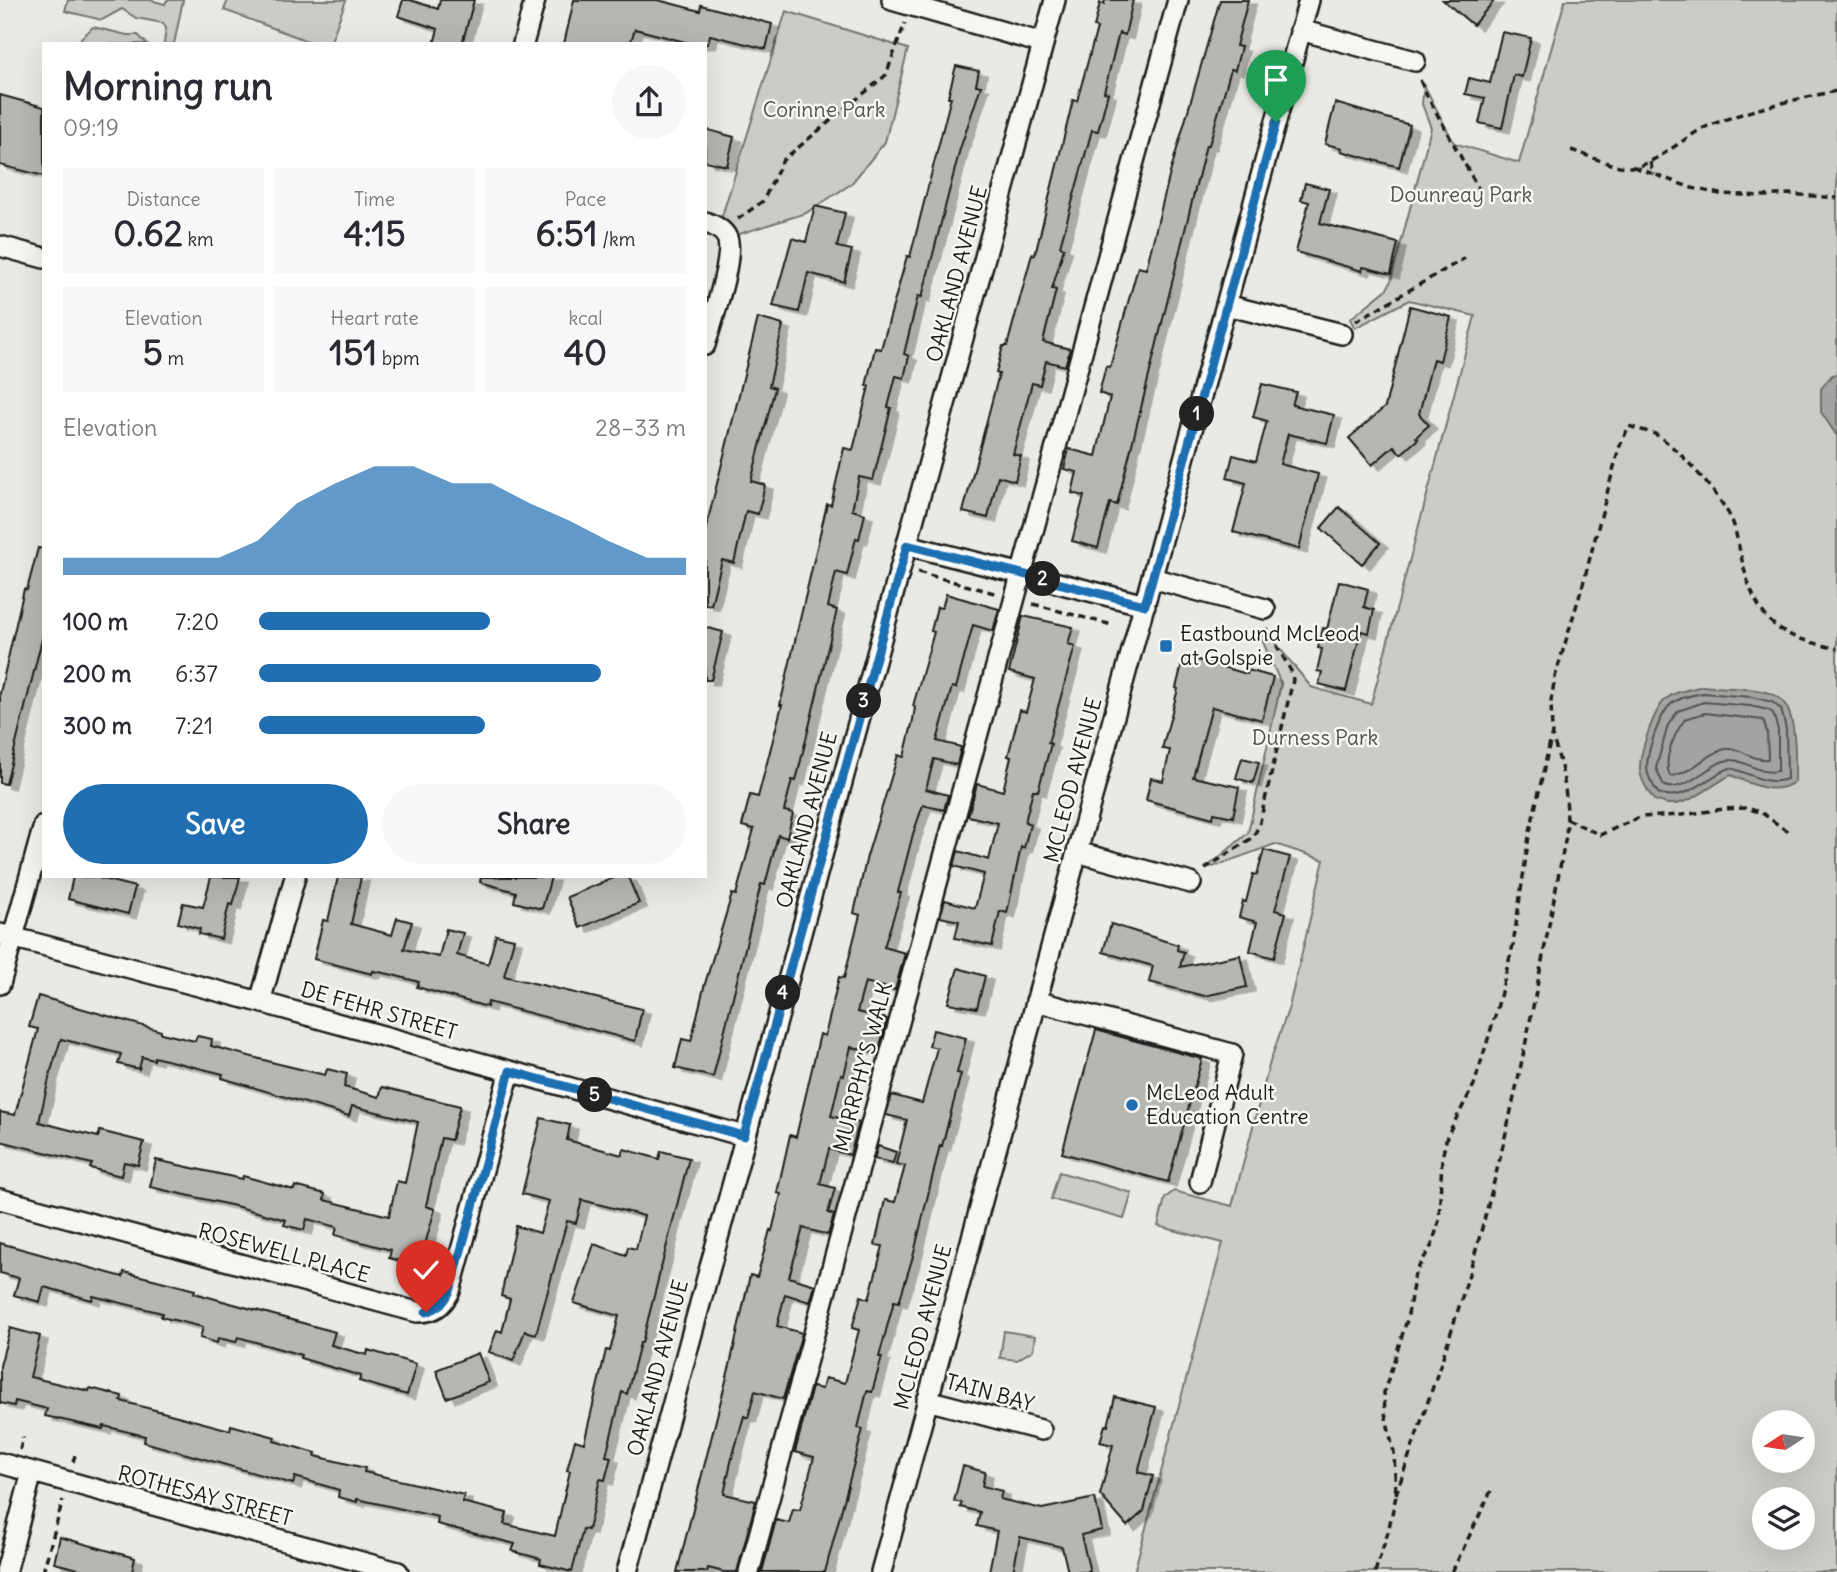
<!DOCTYPE html>
<html lang="en">
<head>
<meta charset="utf-8">
<style>
	:root { --surface:#fff; --page:#f7f7f7; --text:#2b2b33; --muted:#7c7c81; --accent:#1f6fb2 }
	body { margin:0; font-family:Delius,sans-serif; background:var(--page); color:var(--text); height:100vh; display:flex; flex-direction:column; font-size:26px; white-space:nowrap }
	* { box-sizing:border-box; margin:0 }
	p { font-size:23px; color:var(--muted) }
	.icon { flex:none; width:38px; height:38px; fill:none; stroke:currentColor; stroke-width:2; stroke-linecap:round; stroke-linejoin:round }
	.map { position:relative; flex:1; overflow:hidden }
	.sheet { position:absolute; left:42px; top:42px; width:665px; height:836px; display:flex; flex-direction:column; background:var(--surface); border-radius:0px; box-shadow:0 7px 28px #0002 }
	.sheet>* { flex:none }
	.needle { width:46px; rotate:258deg }
	.fabs { position:absolute; left:1752px; top:1410px; display:grid; gap:14px }
	.fabs a { display:grid; place-items:center; width:63px; height:63px; border-radius:50%; background:var(--surface); box-shadow:0 7px 28px #0002; font-size:35px }
	.pin { position:absolute; display:grid; place-items:center; width:60px; height:60px; color:#fff; margin:-72px -30px; border-radius:50% 50% 50% 0; rotate:-45deg; box-shadow:0 0 7px #0007 }
	.pin .icon { rotate:45deg }
	.km { position:absolute; width:35px; height:35px; margin:-18px; border-radius:50%; background:#222; color:#fff; font-size:19px; line-height:35px; text-align:center }
	.round { display:grid; place-items:center; flex:none; width:74px; height:74px; border-radius:37px; background:var(--page) }
	.summary { display:flex; align-items:center; justify-content:space-between; height:119px; padding:0 21px }
	h1 { font-size:38px; font-weight:700; line-height:52px }
	.stats { display:grid; grid-template-columns:repeat(3,1fr); gap:10px; height:119px; padding:7px 21px }
	.stats div { display:grid; align-content:center; border-radius:0px; background:var(--page); text-align:center }
	.stats b { font-size:35px; font-weight:700 }
	.stats small { font-size:19px; font-weight:400 }
	.stats p { font-size:19px }
	.chart { height:196px; padding:14px 21px }
	.chart p { display:flex; justify-content:space-between }
	.chart svg { width:100%; height:126px; margin-top:7px; fill:var(--accent); opacity:.7 }
	.action { display:flex; gap:14px; margin-top:auto; padding:14px 21px }
	.action a { flex:1; height:80px; border-radius:42px; background:var(--accent); color:#fff; font-size:28px; font-weight:700; line-height:80px; text-align:center }
	.action a+a { background:var(--page); color:var(--text) }
	ul { padding:0 21px; list-style:none; font-size:23px }
	li { display:grid; grid-template-columns:112px 84px 1fr; align-items:center; height:52px }
	li i { height:18px; border-radius:9px; background:var(--accent) }
	.map>svg:first-child { display:block }
	.green { fill:#cbcbc7; stroke:#747472; stroke-width:2; fill-rule:evenodd }
	.water { fill:#a3a3a1; stroke:#6d6d6c; stroke-width:2 }
	.lines { fill:none; stroke-linecap:round; stroke-linejoin:round }
	.shore { stroke:#525251; stroke-width:2 }
	.building { fill:#b6b6b3; stroke:#1c1c1c; stroke-width:2; filter:url(#shadow) }
	.minor-casing { stroke:#1c1c1c; stroke-width:24 }
	.path { stroke:#1c1c1c; stroke-width:3.5; stroke-dasharray:7 5; stroke-linecap:butt }
	.minor { stroke:#f6f6f2; stroke-width:19 }
	.route-casing { stroke:#fff; stroke-width:14 }
	.route { stroke:#1f6fb2; stroke-width:9 }
	.poi-dot { fill:#1f6fb2; stroke:#f6f6f2; stroke-width:2.5 }
	.labels { text-anchor:middle; stroke-width:5; stroke-linejoin:round; paint-order:stroke }
	.park-label { font-size:21px; fill:#51514f; stroke:#f6f6f2 }
	.street-label { font-size:21px; fill:#1c1c1c; stroke:#f6f6f2 }
	.poi-label { font-size:21px; fill:#1c1c1c; stroke:#f6f6f2; text-anchor:start }
</style>
</head>
<body>
<div class="map">
<svg width="1837" height="1572" viewBox="0 0 1837 1572">
	<defs>
		<filter id="shadow"><feDropShadow dx="8" dy="4.5" stdDeviation="0" flood-color="#0004"/></filter>
	</defs>
	<rect width="100%" height="100%" fill="#e9e9e5"/>
	<filter id="ink" filterUnits="userSpaceOnUse"><feTurbulence type="fractalNoise" baseFrequency=".0143" numOctaves="2"/><feDisplacementMap in="SourceGraphic" scale="14" xChannelSelector="R" yChannelSelector="G"/><feConvolveMatrix kernelMatrix="1 2 1 2 8 2 1 2 1" color-interpolation-filters="sRGB"/></filter>
	<g filter="url(#ink)">
		<path class="green" d="M68,0H150L165,4L167,0H183L174,44H164L166,28L163,23L136,18L122,9L102,20L65,11Z
			M228,0H346L330,44H316L224,10Z
			M1565,0H1837V1572H1134L1223,1243L1158,1226L1165,1198L1174,1191L1232,1206L1270,1062L1289,1007L1324,860L1275,844L1213,867L1210,865L1248,833L1281,684L1260,635H1269L1311,687L1371,704L1475,316L1409,300L1355,328L1350,319L1387,289L1391,281L1431,128L1422,104L1424,85L1454,143L1519,163ZM1764,1423H1802V1461H1764ZM1764,1500H1802V1538H1764Z
			M786,11L908,49L885,142L851,184L806,213L736,235L722,216Z
			M93,27L127,35H138L147,44H79L81,38Z
			M1059,1172L1132,1193L1124,1219L1051,1199Z
			M1004,1331L1035,1336L1033,1350L1017,1360L1000,1358Z"/>
		<path class="water" d="M1837,374V436L1821,412V389L1832,375Z
			M1703,686C1725,689 1753,686 1774,695C1799,705 1795,758 1795,781C1777,797 1750,784 1731,775C1714,783 1689,806 1670,804C1665,804 1659,801 1654,800C1648,791 1641,781 1640,770C1639,754 1654,709 1666,699C1676,691 1691,689 1703,686Z"/>
		<g class="lines">
			<path class="shore" d="M1703,693L1752,697L1772,702L1781,709L1786,729L1787,779C1766,787 1749,772 1730,768C1706,777 1685,804 1658,793C1653,785 1647,777 1647,767C1647,752 1659,715 1671,704C1679,697 1693,695 1703,693Z
				M1704,702L1750,706L1768,710L1773,713L1778,730V771C1758,776 1741,755 1724,761C1705,767 1685,793 1664,786L1656,768L1668,725L1678,711Z
				M1705,713L1763,720L1767,732L1768,759C1753,762 1741,746 1725,749C1705,754 1690,775 1670,776C1662,759 1675,733 1685,719Z"/>
		</g>
		<path class="building" d="M403,0H410L438,9L440,0H474L462,44H434L438,29L398,16Z
			M574,0H658L700,11L701,5L772,24L766,49L710,35L708,44H693L635,29L630,44H564Z
			M1105,0H1133L1125,35L1119,33L1104,92L1108,93L1098,131L1092,130L1060,246L1064,248L1052,289L1056,290L1043,342L1070,349L1065,366L1046,361L1040,385L1032,383L1013,454L1021,456L1015,481L998,476L988,518L963,512L999,374L996,373L1003,346H1007L1032,254L1035,255L1073,100L1077,101L1097,28L1094,27L1100,3L1104,4Z
			M1220,0H1248L1236,46L1241,47L1235,70L1231,69L1209,145H1206L1117,505L1110,503L1098,548L1072,541L1084,496L1072,493L1077,472L1064,469L1069,449L1096,456L1110,397L1099,393L1106,366L1110,367L1138,267L1146,269L1170,173Z
			M1443,0H1495L1473,25Z
			M1502,32L1531,38L1522,77L1514,75L1502,128L1479,123L1485,98L1465,94L1469,78L1490,83Z
			M956,66L979,71L976,85L981,86L960,149L922,297L918,296L904,354L909,356L904,378L896,376L888,407L891,408L873,480L859,477L852,510L865,514L859,539L856,538L847,575L836,572L828,607L837,610L796,781L792,780L784,811L793,813L787,838L778,835L765,885L761,884L713,1077L675,1068L682,1039L691,1041L704,987L732,894L736,895L754,829L742,826L750,795L758,797L782,705H780L827,504L831,505L844,448L853,450L869,386H866L875,348L881,349L907,256L910,257L951,97H948Z
			M0,95L44,107V176L0,165Z
			M1335,103L1410,125L1399,167L1341,151L1342,148L1325,144Z
			M705,129L734,137L727,166L705,161Z
			M1305,183L1329,189L1320,223L1398,243L1391,274L1363,267L1362,271L1296,252L1309,202L1301,200Z
			M815,206L845,213L837,247L852,250L844,282L808,273L799,312L773,306L792,238L806,242Z
			M1410,306L1451,317L1440,361L1433,359L1419,414L1429,425L1416,437L1418,439L1401,454L1394,446L1372,465L1349,438L1385,407Z
			M758,318L783,325L769,386L775,388L751,481L765,485L758,514L746,511L734,563L722,560L711,605L705,604V532Z
			M1262,384L1296,392L1292,405L1334,415L1327,443L1288,434L1280,464L1318,474L1299,549L1233,532L1246,483L1227,478L1233,455L1256,461L1267,421L1253,417Z
			M1339,507L1380,543L1362,564L1321,528Z
			M38,548L44,549V631L6,784L0,783V693L24,589L27,590Z
			M1339,581L1368,589L1364,607L1374,610L1369,633L1361,631L1346,691L1319,684L1322,672L1317,671L1322,649L1318,648L1323,628L1327,629Z
			M946,594L999,609L993,631L973,625L956,688L952,687L937,741L961,747L957,765L934,759L926,789L948,795L944,810L923,805L913,834L898,892L901,893L884,947L905,953L895,990L865,982L857,1012L887,1019L878,1054L851,1047L844,1075L841,1074L831,1116L859,1123L850,1155L829,1149L820,1184L835,1188L828,1213L834,1215L828,1235L803,1228L789,1277L815,1285L810,1302L785,1294L777,1326L802,1333L783,1399L755,1391L748,1418L744,1416L731,1462L724,1494L756,1501L737,1572H724L708,1568L707,1572H677L730,1365L750,1275L757,1277L770,1230L772,1231L781,1194L777,1193L790,1135L796,1137L820,1034L825,1036L839,977L844,978L860,915L854,913L867,856L898,755L904,757L913,720L915,707L913,706L934,632L931,631L937,607L942,608Z
			M1023,616L1073,627L1068,644L1075,646L1048,743L1051,744L1038,791L1033,790L1025,822L1030,824L1024,848L1021,847L1007,913L1000,911L992,946L955,938L959,921L940,917L945,900L975,908L984,874L954,866L958,851L989,860L998,823L968,816L977,784L1003,791L1011,757L1008,756L1020,710L1026,712L1035,679L1009,672Z
			M705,627L723,632L711,680H705Z
			M1184,656L1247,674L1248,670L1273,677L1262,720L1212,707L1193,777L1239,787L1233,817L1214,813L1213,818L1146,800L1151,778L1163,781L1170,750L1162,749L1178,689L1176,688Z
			M1242,758L1259,762L1253,783L1236,778Z
			M1264,850L1290,857L1275,910L1286,913L1274,958L1250,951L1257,922L1239,917L1243,901L1246,902L1253,874L1257,875Z
			M73,877H95L135,887L128,914L68,899Z
			M211,877H240L233,905L229,904L221,939L199,934L200,929L178,923L183,903L203,907Z
			M338,877H361L351,924L392,935L397,918L412,922L404,949L439,957L446,929L463,933L457,955L488,964L496,935L514,939L504,976L642,1009L635,1041L488,1002L487,1007L417,987L419,982L389,974L373,971L372,974L314,959L323,920L328,921Z
			M481,877H551L542,909L514,902L516,892L480,882Z
			M616,877H628L639,903L580,928L567,897Z
			M1111,924L1178,945L1177,950L1184,952L1180,967L1240,955L1247,987L1204,996L1149,982L1153,966L1103,952Z
			M958,968L985,976L977,1008L948,1003Z
			M38,996L161,1031V1033L195,1041L197,1036L212,1039L211,1046L275,1063L325,1075L327,1069L347,1074L344,1087L379,1097L382,1087L460,1106L451,1140L441,1138L426,1206L435,1209L419,1266L389,1258L391,1250L335,1235L337,1227L307,1219L304,1230L284,1225L286,1220L235,1206L150,1187L156,1160L242,1179L243,1176L294,1190L295,1186L325,1194L324,1200L389,1216L397,1181L405,1183L418,1122L352,1106L349,1116L222,1078L223,1074L154,1057V1060L142,1057L139,1069L118,1064L121,1054L61,1039L50,1074L39,1122L98,1137L100,1131L144,1142L138,1165L124,1162L121,1176L90,1168L92,1164L0,1141V1112L15,1115L38,1029L29,1027Z
			M933,1030L966,1038L957,1073L961,1074L942,1146L940,1145L914,1253L899,1302L894,1301L879,1357H882L872,1392L867,1391L858,1428L863,1429L825,1572H762L776,1520L789,1523L793,1509L800,1510L814,1457L795,1452L812,1387L822,1389L825,1378L845,1383L859,1330L852,1328L861,1296L869,1299L883,1246L875,1245L885,1200L895,1202L905,1166L896,1164L907,1120L886,1115L892,1095L922,1103L937,1048L929,1046Z
			M1096,1030L1202,1059L1168,1182L1062,1153Z
			M541,1118L570,1125L567,1140L622,1155L624,1149L659,1159L661,1151L689,1158L642,1343H640L627,1394L622,1392L606,1456L611,1457L605,1480L600,1479L588,1530L583,1529L572,1572L540,1564L541,1559L512,1551L515,1544L437,1524L438,1517L357,1499V1502L338,1497L339,1490L295,1477L293,1484L144,1442L145,1436L104,1426L103,1429L45,1416L47,1409L15,1401L14,1406L0,1403V1366L10,1328L40,1336L30,1377L89,1391L90,1388L122,1396L121,1401L230,1430L231,1425L275,1437L274,1441L316,1453L315,1456L365,1468L364,1472L464,1495L462,1502L507,1513L504,1524L555,1536L570,1471L567,1470L575,1440L584,1443L606,1350L610,1351L619,1316L574,1303L594,1244L626,1255L628,1247L636,1249L644,1216L582,1200L576,1223L567,1221L536,1334L525,1331L513,1361L489,1352L497,1330L502,1332L510,1299L501,1296L516,1226L540,1233L549,1201L522,1194Z
			M878,1146L896,1152L893,1163L874,1159Z
			M0,1243L123,1277L124,1272L157,1280L195,1290L194,1293L335,1332L331,1345L367,1355L368,1350L416,1364L407,1395L359,1381L361,1376L300,1358L301,1355L238,1337L236,1342L218,1338L217,1343L200,1338L203,1327L161,1317L162,1313L93,1296L92,1300L44,1287L40,1302L14,1295L19,1278L0,1273Z
			M478,1353L489,1382L447,1398L436,1370Z
			M1115,1397L1156,1407L1138,1472L1153,1476L1144,1511L1127,1526L1100,1495L1113,1445L1100,1442L1105,1425L1108,1426Z
			M963,1466L985,1472L982,1486L1002,1491L1000,1499L1042,1509L1095,1498L1102,1530L1081,1535L1090,1572H1068L1062,1547L1020,1537L1013,1572H989L997,1531L977,1526L980,1512L960,1507L962,1503L954,1501Z
			M60,1537L135,1558L132,1572H91L54,1563Z"/>
		<g class="lines">
			<defs>
				<path id="minor" d="M892,0L1042,43
					M1300,30L1415,61
					M523,44L535,0
					M705,222C713,225 723,229 727,238C735,256 711,324 705,345
					M0,246L44,258
					M1226,305L1342,334
					M907,545L1145,605
					M1152,578L1265,609
					M1077,852L1191,883
					M0,934L260,1002L744,1136
					M0,984L44,825
					M1036,1001L1232,1054L1200,1182
					M260,1002L295,877
					M0,1199L417,1312C434,1312 442,1306 450,1291L510,1071
					M927,1400L1041,1430
					M0,1463L398,1572
					M6,1572L32,1472
					M627,1572L1055,0
					M749,1572L1178,0
					M881,1572L1309,0"/>
			</defs>
			<use href="#minor" class="minor-casing"/>
			<path class="path" d="M1420,80L1427,96L1482,195
				M1571,150C1590,156 1613,168 1633,167C1655,165 1685,136 1708,126C1747,110 1796,99 1837,91
				M1650,162L1654,175
				M1634,167L1692,188L1720,194L1765,196L1790,194L1837,198
				M738,219L763,201L783,160L886,75L905,23
				M1356,321L1465,258
				M918,572L998,594
				M1033,604L1112,625
				M1567,819L1600,835L1640,817L1682,815L1724,809L1747,808L1762,813L1791,834
				M1205,869L1252,838L1259,826L1293,680L1291,671L1267,628
				M20,1450L23,1437
				M73,1462L76,1452
				M1396,1494C1429,1399 1463,1303 1488,1205C1520,1084 1542,960 1566,836C1569,799 1564,771 1552,736
				M43,1572L63,1500
				M1375,1572L1388,1532L1396,1496L1394,1453L1385,1413L1384,1392L1407,1320L1415,1273L1432,1245L1439,1221L1442,1158L1447,1136L1474,1085L1495,1016L1513,945L1529,836L1552,733L1551,701L1555,677L1583,584L1619,448L1629,426C1637,429 1647,431 1655,434C1676,445 1728,503 1734,526C1743,560 1746,598 1773,624C1789,639 1816,643 1837,649
				M1452,1572L1491,1491"/>
			<use href="#minor" class="minor"/>
		</g>
	</g>
	<g class="lines" filter="url(#ink)">
		<defs>
			<path id="route" d="M426,1312C439,1308 444,1303 450,1291L510,1071L744,1136L907,545L1145,605L1276,122"/>
		</defs>
		<use href="#route" class="route-casing"/>
		<use href="#route" class="route"/>
	</g>
	<g class="poi-dot">
		<rect x="1159" y="639" width="14" height="14" rx="3.5"/>
		<circle cx="1132" cy="1105" r="7"/>
	</g>
	<g class="labels">
		<g class="park-label">
			<text x="824" y="117">Corinne Park</text>
			<text x="1461" y="202">Dounreay Park</text>
			<text x="1315" y="745">Durness Park</text>
		</g>
		<g class="street-label">
			<text transform="translate(957 274) rotate(-75)" y="7">OAKLAND AVENUE</text>
			<text transform="translate(1073 780) rotate(-75)" y="7">MCLEOD AVENUE</text>
			<text transform="translate(807 820) rotate(-75)" y="7">OAKLAND AVENUE</text>
			<text transform="translate(379 1011) rotate(16)" y="7">DE FEHR STREET</text>
			<text transform="translate(863 1067) rotate(-75)" y="7">MURRPHY'S WALK</text>
			<text transform="translate(284 1253) rotate(15)" y="7">ROSEWELL PLACE</text>
			<text transform="translate(923 1327) rotate(-75)" y="7">MCLEOD AVENUE</text>
			<text transform="translate(658 1368) rotate(-75)" y="7">OAKLAND AVENUE</text>
			<text transform="translate(990 1393) rotate(15)" y="7">TAIN BAY</text>
			<text transform="translate(205 1496) rotate(15)" y="7">ROTHESAY STREET</text>
		</g>
		<g class="poi-label">
			<text x="1180" y="641">Eastbound McLeod<tspan x="1180" dy="24">at Golspie</tspan></text>
			<text x="1146" y="1100">McLeod Adult<tspan x="1146" dy="24">Education Centre</tspan></text>
		</g>
	</g>
</svg>
<div class="fabs">
<a><svg class="needle" viewBox="-14 -14 28 28"><path d="M0-13l5 13h-10z" fill="#e53935"/><path d="M0 13l5-13h-10z" fill="#7c7c81"/></svg></a>
<a><svg class="icon" aria-label="layers" viewBox="0 0 24 24"><path d="M12 4l9 5-9 5-9-5zM3 14l9 5 9-5"/></svg></a>
</div>
<div class="pin" style="left:1276px;top:122px;background:#1e9e55"><svg class="icon" aria-label="arrive" viewBox="0 0 24 24"><path d="M6 21V4h12l-3 4 3 4H6"/></svg></div>
<div class="pin" style="left:426px;top:1312px;background:#d93025"><svg class="icon" aria-label="check" viewBox="0 0 24 24"><path d="M5 12l5 5 9-10"/></svg></div>
<b class="km" style="left:1197px;top:414px">1</b>
<b class="km" style="left:1043px;top:579px">2</b>
<b class="km" style="left:864px;top:701px">3</b>
<b class="km" style="left:783px;top:993px">4</b>
<b class="km" style="left:595px;top:1095px">5</b>
<section class="sheet">
<div class="summary"><div><h1>Morning run</h1><p>09:19</p></div><a class="round"><svg class="icon" aria-label="share" viewBox="0 0 24 24"><path d="M12 15V3M7 8l5-5 5 5M5 13v7h14v-7"/></svg></a></div>
<div class="stats">
<div><p>Distance</p><b>0.62<small> km</small></b></div>
<div><p>Time</p><b>4:15</b></div>
<div><p>Pace</p><b>6:51<small> /km</small></b></div>
</div>
<div class="stats">
<div><p>Elevation</p><b>5<small> m</small></b></div>
<div><p>Heart rate</p><b>151<small> bpm</small></b></div>
<div><p>kcal</p><b>40</b></div>
</div>
<div class="chart"><p><span>Elevation</span>28–33 m</p>
<svg viewBox="0 0 160 44" preserveAspectRatio="none"><path d="M0 44V38L10 38L20 38L30 38L40 38L50 32L60 19L70 12L80 6L90 6L100 12L110 12L120 19L130 25L140 32L150 38L160 38V44z"/></svg>
</div>
<ul>
<li><b>100 m</b>7:20<i style="width:54%"></i></li>
<li><b>200 m</b>6:37<i style="width:80%"></i></li>
<li><b>300 m</b>7:21<i style="width:53%"></i></li>
</ul>
<div class="action"><a>Save</a><a>Share</a></div>
</section>
</div>
</body>
</html>
